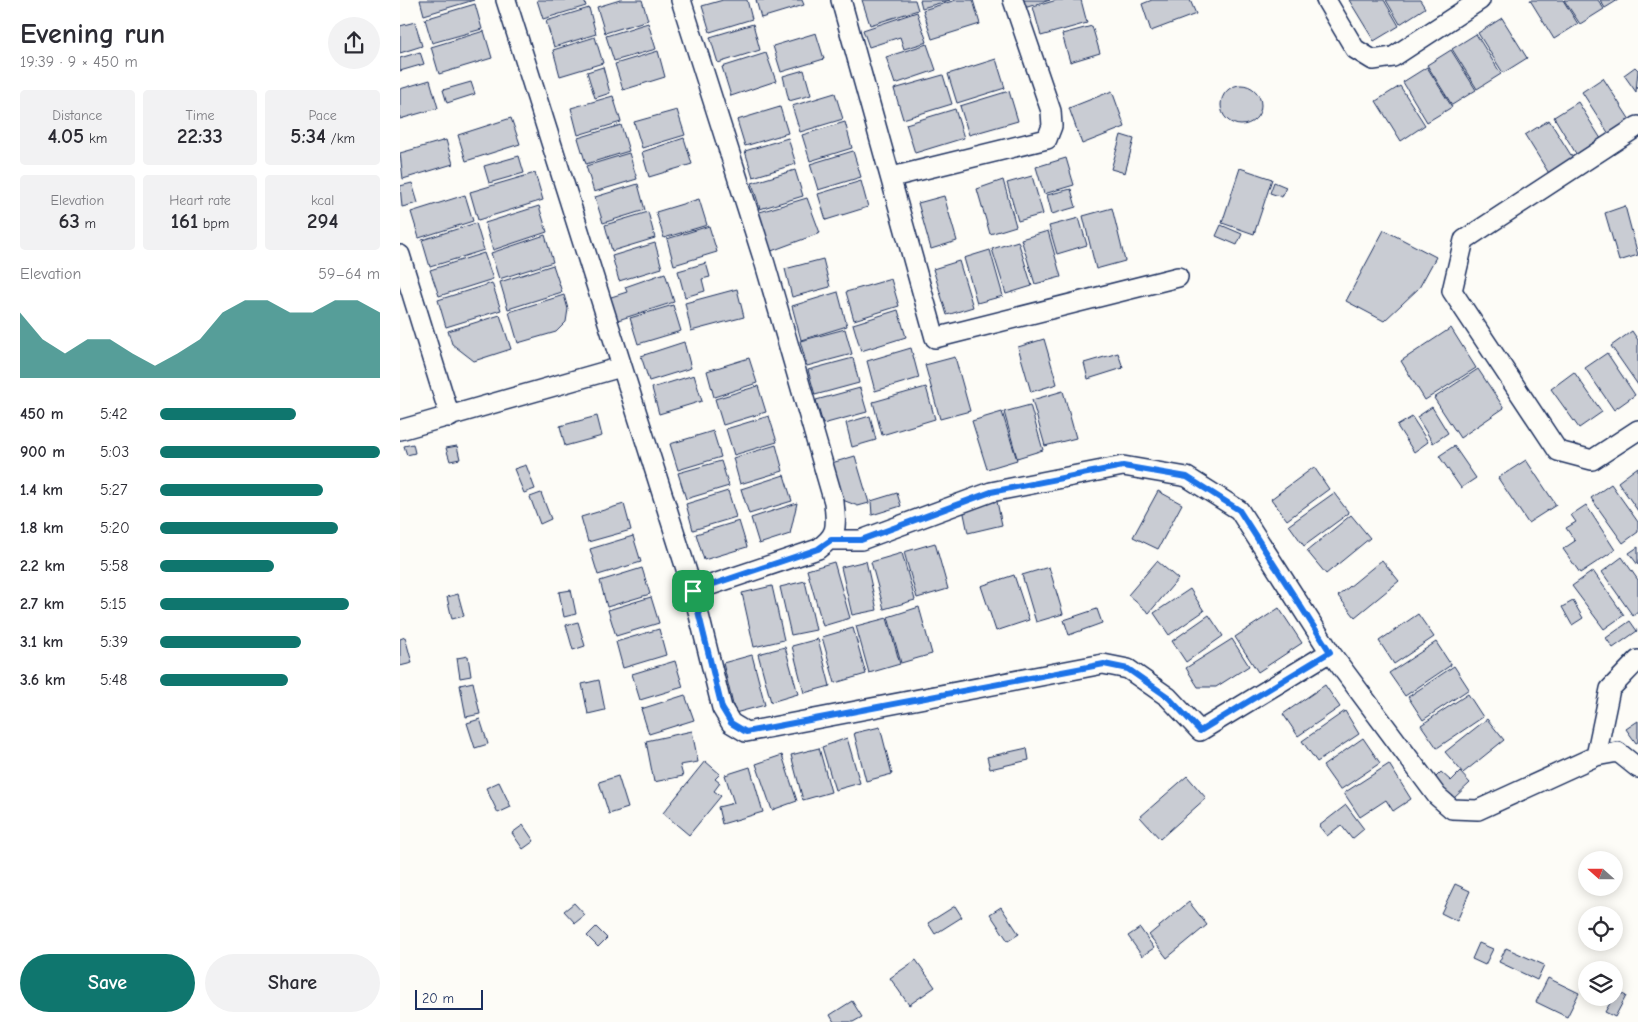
<!DOCTYPE html>
<html lang="en">
<head>
<meta charset="utf-8">
<style>
	:root { --surface:#fff; --page:#f2f2f3; --text:#2b2b33; --muted:#7c7c81; --accent:#0f766e }
	body { margin:0; font-family:"Comic Neue",sans-serif; background:var(--page); color:var(--text); height:100vh; display:flex; flex-direction:column; font-size:19px; white-space:nowrap }
	* { box-sizing:border-box; margin:0 }
	p { font-size:16px; color:var(--muted) }
	.icon { flex:none; width:28px; height:28px; fill:none; stroke:currentColor; stroke-width:2; stroke-linecap:round; stroke-linejoin:round }
	.map { position:relative; flex:1; overflow:hidden }
	.sheet { display:flex; flex-direction:column; background:var(--surface); width:400px }
	.sheet>* { flex:none }
	.needle { width:32px; rotate:291deg }
	.fabs { position:absolute; left:1178px; top:851px; display:grid; gap:10px }
	.fabs a { display:grid; place-items:center; width:45px; height:45px; border-radius:50%; background:var(--surface); box-shadow:0 2px 12px #0003; font-size:25px }
	.scale { position:absolute; left:15px; bottom:12px; width:68px; box-sizing:border-box; padding-left:5px; border:2px solid #1b2f5e; border-top:0; font-size:14px; line-height:18px; white-space:nowrap; color:#1b2f5e; -webkit-text-stroke:4px #fdfcf7; paint-order:stroke }
	.pin { position:absolute; display:grid; place-items:center; width:42px; height:42px; color:#fff; margin:-21px; border-radius:10px; box-shadow:0 2px 8px #0006 }
	.round { display:grid; place-items:center; flex:none; width:52px; height:52px; border-radius:26px; background:var(--page) }
	.summary { display:flex; align-items:center; justify-content:space-between; height:85px; padding:0 20px }
	h1 { font-size:28px; font-weight:800; line-height:38px }
	.figures { display:grid; grid-template-columns:repeat(3,1fr); gap:8px; height:85px; padding:5px 20px }
	.figures div { display:grid; align-content:center; border-radius:5px; background:var(--page); text-align:center }
	.figures b { font-size:21px; font-weight:800 }
	.figures small { font-size:14px; font-weight:400 }
	.figures p { font-size:14px }
	.chart { height:140px; padding:10px 20px }
	.chart p { display:flex; justify-content:space-between }
	.chart svg { width:100%; height:90px; margin-top:5px; fill:var(--accent); opacity:.7 }
	.action { display:flex; gap:10px; margin-top:auto; padding:10px 20px }
	.action a { flex:1; height:58px; border-radius:30px; background:var(--accent); color:#fff; font-size:20px; font-weight:800; line-height:58px; text-align:center }
	.action a+a { background:var(--page); color:var(--text) }
	ul { padding:0 20px; list-style:none; font-size:16px }
	li { display:grid; grid-template-columns:80px 60px 1fr; align-items:center; height:38px }
	li i { height:12px; border-radius:6px; background:var(--accent) }
	main { display:flex; flex:1; min-height:0 }
	.map>svg:first-child { display:block }
	.building { fill:#c9ccd3; stroke:#1b2f5e }
	.lines { fill:none; stroke-linecap:round; stroke-linejoin:round }
	.minor-casing { stroke:#1b2f5e; stroke-width:22 }
	.minor { stroke:#fdfcf7; stroke-width:19 }
	.route-casing { stroke:#fff; stroke-width:10 }
	.route { stroke:#1a73e8; stroke-width:6 }
</style>
</head>
<body>
<main>
<section class="sheet">
<div class="summary"><div><h1>Evening run</h1><p>19:39 · 9 × 450 m</p></div><a class="round"><svg class="icon" aria-label="share" viewBox="0 0 24 24"><path d="M12 15V3M7 8l5-5 5 5M5 13v7h14v-7"/></svg></a></div>
<div class="figures">
<div><p>Distance</p><b>4.05<small> km</small></b></div>
<div><p>Time</p><b>22:33</b></div>
<div><p>Pace</p><b>5:34<small> /km</small></b></div>
</div>
<div class="figures">
<div><p>Elevation</p><b>63<small> m</small></b></div>
<div><p>Heart rate</p><b>161<small> bpm</small></b></div>
<div><p>kcal</p><b>294</b></div>
</div>
<div class="chart"><p><span>Elevation</span>59–64 m</p>
<svg viewBox="0 0 160 44" preserveAspectRatio="none"><path d="M0 44V12L10 25L20 32L30 25L40 25L50 32L60 38L70 32L80 25L90 12L100 6L110 6L120 12L130 12L140 6L150 6L160 12V44z"/></svg>
</div>
<ul>
<li><b>450 m</b>5:42<i style="width:62%"></i></li>
<li><b>900 m</b>5:03<i style="width:100%"></i></li>
<li><b>1.4 km</b>5:27<i style="width:74%"></i></li>
<li><b>1.8 km</b>5:20<i style="width:81%"></i></li>
<li><b>2.2 km</b>5:58<i style="width:52%"></i></li>
<li><b>2.7 km</b>5:15<i style="width:86%"></i></li>
<li><b>3.1 km</b>5:39<i style="width:64%"></i></li>
<li><b>3.6 km</b>5:48<i style="width:58%"></i></li>
</ul>
<div class="action"><a>Save</a><a>Share</a></div>
</section>
<div class="map">
<svg width="1238" height="1022" viewBox="0 0 1238 1022">
	<rect width="100%" height="100%" fill="#fdfcf7"/>
	<filter id="ink" filterUnits="userSpaceOnUse"><feTurbulence type="fractalNoise" baseFrequency=".02" numOctaves="2"/><feDisplacementMap in="SourceGraphic" scale="10" xChannelSelector="R" yChannelSelector="G"/><feConvolveMatrix kernelMatrix="1 2 1 2 8 2 1 2 1" color-interpolation-filters="sRGB"/></filter>
	<g filter="url(#ink)">
		<path class="building" d="M20,0H74L24,15Z
			M137,0H184L186,6L143,19Z
			M220,0H242L248,20L205,33L197,7Z
			M323,0H347L352,19L310,32L302,6Z
			M356,0H402L404,5L361,18Z
			M462,0H515L518,10L470,25Z
			M520,0H550L522,8Z
			M556,0H573L580,24L532,39L523,10Z
			M618,0H650L621,9Z
			M657,0H681L687,23L641,36L633,7Z
			M752,0H790L796,14L751,31L742,4Z
			M949,0H984L999,26L974,41Z
			M986,0H1020L1025,8L1000,24Z
			M1130,0H1163L1178,24L1154,39Z
			M1164,0H1198L1204,9L1180,24Z
			M1200,0H1218L1205,8Z
			M75,4L82,29L32,43L25,19Z
			M189,8L196,34L154,47L146,21Z
			M517,12L527,42L504,49L500,37L469,47L463,30Z
			M1102,18L1127,58L1103,73L1078,33Z
			M15,22L22,46L0,53V26Z
			M248,23L256,49L214,61L206,36Z
			M353,24L360,50L318,63L310,37Z
			M692,26L700,53L670,62L662,34Z
			M84,31L92,58L39,74L31,47Z
			M416,33L424,59L381,72L373,46Z
			M1076,34L1101,74L1077,89L1052,49Z
			M195,37L203,63L160,76L153,50Z
			M527,44L536,70L495,84L486,57Z
			M1051,50L1076,90L1052,105L1027,65Z
			M258,51L265,77L223,90L215,64Z
			M20,52L24,64L0,71V58Z
			M366,53L376,81L331,96L322,67Z
			M596,59L605,88L557,103L548,74Z
			M203,67L210,93L195,98L187,72Z
			M1027,67L1052,107L1027,122L1003,82Z
			M1235,67L1238,70L1236,92L1224,75Z
			M404,70L411,95L389,101L383,76Z
			M543,75L552,104L503,119L494,89Z
			M1203,78L1230,120L1209,134L1182,92Z
			M30,80L38,108L0,119V89Z
			M71,82L75,94L47,103L43,90Z
			M821 105a20 20 0 1 1 40 0a20 20 0 1 1-40 0Z
			M1000,86L1025,125L1001,141L976,101Z
			M609,91L618,121L569,135L560,106Z
			M712,91L725,127L682,144L669,108Z
			M435,93L443,119L400,132L392,106Z
			M213,96L221,122L178,135L171,108Z
			M1178,102L1203,142L1178,157L1154,117Z
			M380,107L388,133L345,146L337,120Z
			M555,109L564,138L515,153L506,124Z
			M277,110L285,135L242,148L234,122Z
			M111,118L120,144L66,161L58,135Z
			M1149,120L1174,160L1150,175L1125,135Z
			M445,122L452,148L410,161L402,135Z
			M221,125L229,151L186,164L178,138Z
			M721,135L734,139L725,173L711,169Z
			M284,138L292,164L249,177L242,152Z
			M388,138L396,164L353,177L345,151Z
			M46,140L53,164L3,179L0,153Z
			M453,151L461,177L418,190L410,164Z
			M229,153L237,179L194,192L186,166Z
			M119,156L124,173L89,183L84,166Z
			M666,158L674,185L644,194L636,167Z
			M840,168L872,179L854,234L822,223Z
			M395,170L403,196L360,209L352,183Z
			M135,173L143,200L78,220L70,192Z
			M632,176L643,214L618,221L607,183Z
			M603,180L616,226L590,234L577,189Z
			M461,181L468,207L426,220L418,194Z
			M874,182L886,187L882,197L870,193Z
			M12,183L18,203L2,207L0,186Z
			M238,184L245,210L203,223L195,197Z
			M671,189L676,207L652,214L647,195Z
			M65,195L73,221L19,238L11,212Z
			M544,196L557,241L531,249L518,203Z
			M407,198L420,233L366,253L353,214Z
			M299,199L307,225L264,238L256,212Z
			M139,206L147,232L93,250L85,223Z
			M1225,206L1238,255L1219,261L1205,213Z
			M712,208L725,261L696,269L683,216Z
			M248,212L255,238L212,251L205,225Z
			M679,218L687,245L657,254L649,226Z
			M76,223L84,250L30,267L22,240Z
			M821,225L842,234L837,245L816,236Z
			M309,226L317,252L274,265L267,239Z
			M984,230L1036,257L1019,288L984,321L946,301Z
			M648,231L661,277L635,284L621,239Z
			M145,235L153,262L99,279L91,253Z
			M618,241L632,286L606,294L592,249Z
			M255,243L262,268L219,281L212,256Z
			M590,250L603,296L577,303L564,258Z
			M84,253L93,279L39,296L30,270Z
			M423,259L430,287L392,297L385,269Z
			M559,261L573,307L547,315L533,269Z
			M306,263L310,277L302,279L305,291L285,297L278,271Z
			M153,265L162,292L108,309L100,282Z
			M265,273L274,302L215,321L208,298L227,292L225,287Z
			M491,279L499,306L454,320L446,292Z
			M92,283L101,310L46,327L38,300Z
			M337,289L344,317L291,331L285,303Z
			M438,292L447,326L401,340L392,306Z
			M164,295L168,309L166,322L156,332L118,343L109,312Z
			M273,305L281,331L238,344L230,318Z
			M498,310L506,337L461,351L453,324Z
			M100,315L111,349L74,361L52,344L48,331Z
			M1051,328L1076,368L1025,400L1001,361Z
			M445,329L452,354L407,366L400,341Z
			M1232,331L1238,340V385L1211,346Z
			M644,339L657,384L631,392L618,347Z
			M284,342L291,368L249,381L241,356Z
			M511,348L519,378L475,391L467,361Z
			M718,353L723,368L688,379L684,363Z
			M1207,353L1235,395L1214,410L1185,368Z
			M555,357L570,411L540,419L525,365Z
			M349,358L357,383L314,397L307,371Z
			M453,358L459,383L415,395L408,370Z
			M1078,369L1104,408L1060,438L1034,398Z
			M1174,372L1202,412L1179,428L1151,389Z
			M294,375L302,401L259,414L252,388Z
			M358,386L366,412L323,425L315,399Z
			M526,387L535,419L482,435L473,402Z
			M460,388L467,412L423,424L416,400Z
			M663,391L676,438L645,446L632,400Z
			M630,405L643,450L617,458L604,412Z
			M1032,407L1048,433L1033,443L1017,417Z
			M602,412L617,460L587,469L572,421Z
			M197,416L202,436L165,446L160,426Z
			M369,416L377,442L334,455L326,429Z
			M470,416L476,440L452,447L446,423Z
			M1012,417L1028,442L1014,452L997,426Z
			M313,431L321,457L278,470L270,444Z
			M13,444L15,453L7,455L4,446Z
			M376,445L383,471L340,484L333,458Z
			M57,446L60,459L50,461L46,448Z
			M1054,446L1076,478L1061,488L1039,456Z
			M455,456L469,503L458,506L435,497L425,465Z
			M1126,460L1156,505L1128,523L1098,478Z
			M321,461L329,486L286,499L278,473Z
			M126,465L135,489L124,493L114,469Z
			M914,467L929,489L887,520L871,499Z
			M1238,467V511L1218,482Z
			M384,475L392,501L349,514L341,489Z
			M1211,484L1238,522V532L1223,543L1191,498Z
			M328,491L336,517L293,530L286,504Z
			M758,491L782,504L758,549L733,537Z
			M141,493L151,519L140,524L130,497Z
			M497,493L501,506L472,515L471,501Z
			M934,493L949,513L904,546L889,525Z
			M596,497L602,525L568,533L562,504Z
			M397,503L390,534L359,544L351,518Z
			M224,504L231,530L188,542L181,517Z
			M1186,505L1215,550L1180,573L1163,549L1175,541L1166,528L1176,522L1171,515Z
			M951,515L970,538L926,574L907,551Z
			M339,521L347,547L304,560L296,534Z
			M233,536L241,562L198,575L190,549Z
			M535,543L548,589L517,598L504,552Z
			M1238,547V565L1229,553Z
			M502,553L515,600L484,609L471,562Z
			M1222,557L1238,580V612L1233,616L1202,572Z
			M982,560L999,581L955,617L938,596Z
			M466,561L477,610L452,615L441,567Z
			M757,561L778,579L749,613L728,595Z
			M434,562L450,618L423,626L407,570Z
			M649,567L663,614L636,622L622,575Z
			M242,568L250,594L207,607L200,581Z
			M1193,571L1224,615L1204,629L1172,586Z
			M614,575L629,620L596,631L581,586Z
			M405,581L416,630L391,635L380,587Z
			M372,586L384,640L354,647L342,593Z
			M790,589L804,611L769,635L754,613Z
			M171,590L176,614L164,617L159,592Z
			M58,594L64,616L52,619L47,597Z
			M251,597L259,623L216,636L208,610Z
			M1173,601L1183,618L1172,625L1162,607Z
			M519,607L532,654L501,663L488,617Z
			M879,608L902,643L858,672L835,637Z
			M697,609L702,623L669,635L664,620Z
			M1018,614L1034,637L994,664L979,641Z
			M809,615L823,636L786,662L772,641Z
			M487,618L500,664L469,673L456,626Z
			M1230,621L1237,631L1213,648L1206,638Z
			M178,622L185,646L173,650L166,625Z
			M453,628L466,674L435,683L422,637Z
			M259,629L266,655L223,668L216,642Z
			M5,637L12,663L0,666V639Z
			M418,639L430,686L404,693L392,646Z
			M832,639L849,666L816,687H798L786,668Z
			M1036,642L1051,665L1005,696L989,673Z
			M385,647L398,694L371,702L358,654Z
			M352,655L365,705L335,713L323,663Z
			M68,656L71,676L60,678L57,658Z
			M275,661L283,687L240,700L232,674Z
			M1054,666L1069,689L1023,720L1008,697Z
			M199,680L205,710L188,714L182,684Z
			M73,682L80,714L66,717L60,685Z
			M925,685L940,707L898,736L883,714Z
			M1068,694L1083,717L1037,748L1021,725Z
			M285,695L294,720L249,734L241,709Z
			M945,711L959,734L917,762L902,741Z
			M80,719L88,744L75,748L67,723Z
			M1087,719L1104,740L1063,773L1045,752Z
			M1238,721V742L1236,743L1226,729Z
			M480,727L492,774L466,781L454,733Z
			M292,731L298,762L280,765L283,776L254,782L246,741Z
			M447,738L460,783L435,790L422,747Z
			M963,738L980,763L940,790L923,766Z
			M419,748L431,792L403,800L391,755Z
			M627,748L629,760L590,769L587,757Z
			M382,755L397,801L372,810L356,764Z
			M305,761L320,774L315,779L320,783L314,791L321,796L289,835L263,813Z
			M989,764L1011,799L993,811L986,800L960,817L944,793Z
			M350,767L363,812L322,824L318,807L334,803L325,775Z
			M1041,772L1051,781L1060,772L1070,783L1053,799L1034,779Z
			M218,776L228,808L209,814L199,782Z
			M787,776L806,798L760,839L740,817Z
			M99,782L111,807L98,813L86,788Z
			M946,805L964,829L952,839L941,825L927,836L919,826Z
			M123,825L134,841L123,849L112,833Z
			M1055,884L1070,891L1057,921L1041,913Z
			M789,902L807,925L767,958L749,935Z
			M174,903L185,915L175,923L164,911Z
			M555,906L562,917L535,934L528,923Z
			M601,907L619,934L608,941L590,914Z
			M196,927L207,938L198,947L187,936Z
			M740,928L754,948L742,956L728,936Z
			M1079,943L1093,949L1085,965L1072,959Z
			M1106,948L1144,965L1137,980L1099,962Z
			M516,960L535,987L509,1005L490,978Z
			M1148,978L1179,993L1167,1017L1136,1002Z
			M1217,991L1226,996L1215,1017L1205,1012Z
			M452,1001L462,1017L453,1022H434L430,1015Z"/>
		<g class="lines">
			<defs>
				<path id="minor" d="M106,0L293,591L322,708L331,723L346,732L703,664L728,669L768,697L800,731L930,652L1037,796L1052,809L1078,810L1196,756L1218,752L1238,768
					M281,0L365,264L434,502C436,526 439,534 418,549L293,591
					M441,0L535,338L778,277
					M926,0L955,49L973,60L993,57L1080,0
					M1238,126L1064,240L1052,291L1158,451L1192,460L1238,430
					M492,177L647,139L652,126L651,111L613,0
					M0,255L50,417
					M0,430L221,367
					M431,540H461L591,492L723,466L787,477L839,510L930,652
					M1196,756L1210,689L1238,660"/>
			</defs>
			<use href="#minor" class="minor-casing"/>
			<use href="#minor" class="minor"/>
		</g>
	</g>
	<g class="lines" filter="url(#ink)">
		<defs>
			<path id="route" d="M723,466L787,477L839,510L930,652L800,731L768,697L728,669L704,664L346,732L331,723L322,708L293,591L418,549L431,540H461L591,492Z"/>
		</defs>
		<use href="#route" class="route-casing"/>
		<use href="#route" class="route"/>
	</g>
</svg>
<div class="fabs">
<a><svg class="needle" viewBox="-14 -14 28 28"><path d="M0-13l5 13h-10z" fill="#e53935"/><path d="M0 13l5-13h-10z" fill="#7c7c81"/></svg></a>
<a><svg class="icon" aria-label="locate" viewBox="0 0 24 24"><circle cx="12" cy="12" r="6"/><path d="M12 2v4M12 18v4M2 12h4M18 12h4"/></svg></a>
<a><svg class="icon" aria-label="layers" viewBox="0 0 24 24"><path d="M12 4l9 5-9 5-9-5zM3 14l9 5 9-5"/></svg></a>
</div>
<div class="scale">20 m</div>
<div class="pin" style="left:293px;top:591px;background:#1e9e55"><svg class="icon" aria-label="arrive" viewBox="0 0 24 24"><path d="M6 21V4h12l-3 4 3 4H6"/></svg></div>
</div>
</main>
</body>
</html>
